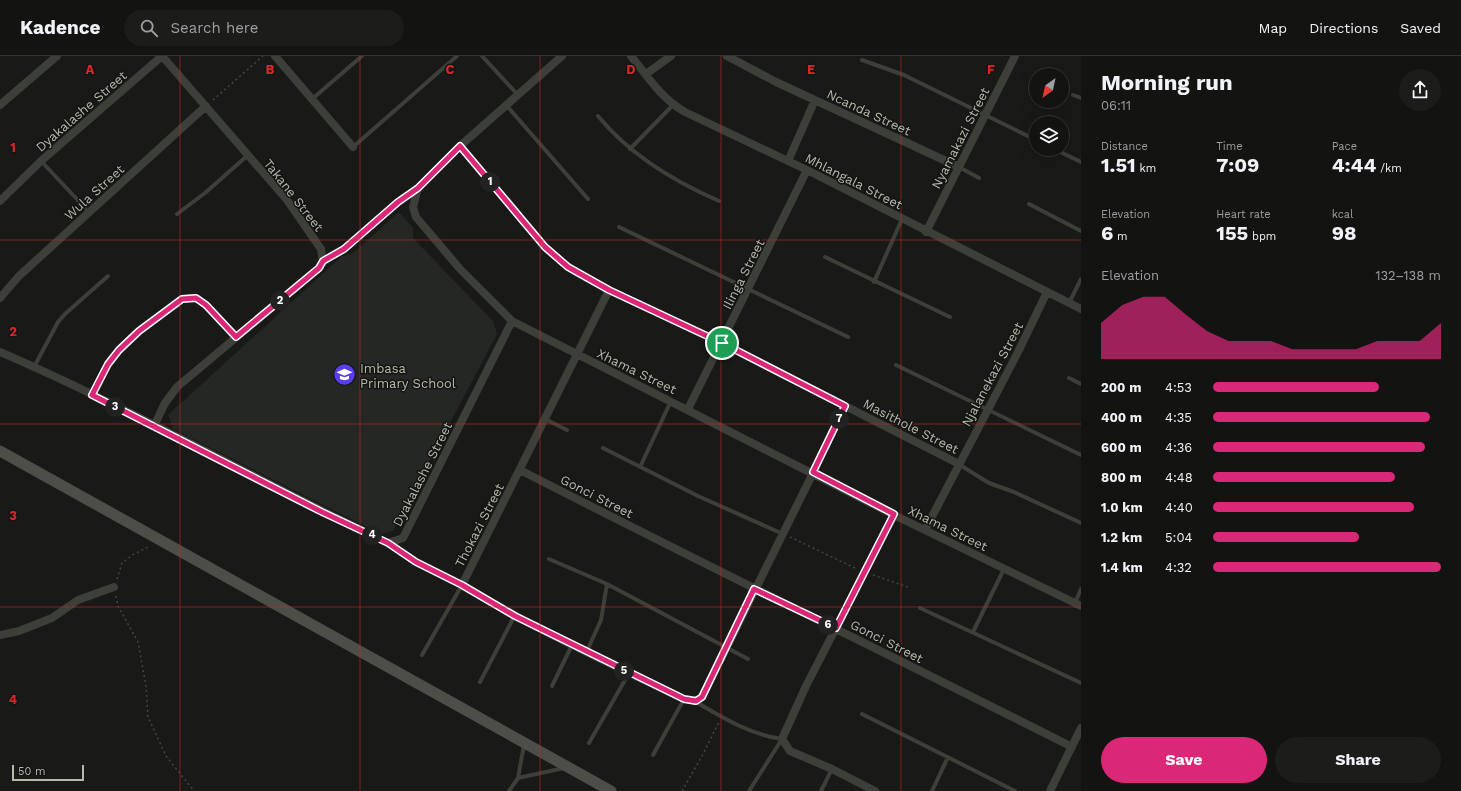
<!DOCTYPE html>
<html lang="en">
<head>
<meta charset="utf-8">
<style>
	:root { --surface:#131412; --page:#1c1d1b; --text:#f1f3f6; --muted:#9d9e9f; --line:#323332; --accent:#db2777 }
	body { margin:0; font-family:"Work Sans",sans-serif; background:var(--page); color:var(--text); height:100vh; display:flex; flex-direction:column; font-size:15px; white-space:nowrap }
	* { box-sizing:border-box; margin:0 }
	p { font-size:13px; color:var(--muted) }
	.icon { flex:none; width:22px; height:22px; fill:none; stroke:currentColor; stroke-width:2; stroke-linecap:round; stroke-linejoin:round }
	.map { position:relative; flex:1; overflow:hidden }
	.side { display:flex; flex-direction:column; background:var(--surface); width:380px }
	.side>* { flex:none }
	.needle { width:26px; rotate:213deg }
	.fabs { position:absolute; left:1029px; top:12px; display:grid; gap:8px }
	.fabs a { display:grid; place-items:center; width:40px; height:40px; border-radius:50%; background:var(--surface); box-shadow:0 4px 16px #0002,0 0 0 1px var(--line); font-size:20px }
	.scale { position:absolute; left:12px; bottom:10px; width:72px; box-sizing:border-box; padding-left:4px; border:2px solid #b6b9aa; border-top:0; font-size:11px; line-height:14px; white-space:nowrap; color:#b6b9aa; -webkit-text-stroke:3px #141513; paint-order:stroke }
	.pin { position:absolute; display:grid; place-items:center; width:34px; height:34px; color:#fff; margin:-17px; border:2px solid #fff; border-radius:50%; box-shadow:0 1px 4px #0007 }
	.km { position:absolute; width:20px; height:20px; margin:-10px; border-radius:50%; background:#222; color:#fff; font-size:11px; line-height:20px; text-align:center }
	.round { display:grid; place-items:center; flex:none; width:42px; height:42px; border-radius:21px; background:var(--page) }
	.summary { display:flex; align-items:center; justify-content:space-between; height:68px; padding:0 20px }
	h1 { font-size:22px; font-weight:700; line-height:30px }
	.metrics { display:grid; grid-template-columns:repeat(3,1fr); gap:6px; height:68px; padding:4px 20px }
	.metrics div { display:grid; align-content:center }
	.metrics b { font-size:20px; font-weight:700 }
	.metrics small { font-size:11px; font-weight:400 }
	.metrics p { font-size:11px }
	.chart { height:112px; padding:8px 20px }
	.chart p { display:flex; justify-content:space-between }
	.chart svg { width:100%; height:72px; margin-top:4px; fill:var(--accent); opacity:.7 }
	.primary-button { display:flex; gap:8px; margin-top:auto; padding:8px 20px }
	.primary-button a { flex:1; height:46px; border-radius:24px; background:var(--accent); color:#fff; font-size:16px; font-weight:700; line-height:46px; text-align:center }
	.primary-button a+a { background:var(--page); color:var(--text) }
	ul { padding:0 20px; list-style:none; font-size:13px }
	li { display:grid; grid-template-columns:64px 48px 1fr; align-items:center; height:30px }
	li i { height:10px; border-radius:5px; background:var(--accent) }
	header { display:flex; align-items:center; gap:24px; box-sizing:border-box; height:56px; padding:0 20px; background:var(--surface); border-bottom:1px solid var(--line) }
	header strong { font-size:19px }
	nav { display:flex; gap:22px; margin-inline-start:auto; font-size:14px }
	.search { width:280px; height:36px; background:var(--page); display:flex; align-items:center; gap:10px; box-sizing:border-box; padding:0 14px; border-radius:22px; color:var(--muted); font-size:15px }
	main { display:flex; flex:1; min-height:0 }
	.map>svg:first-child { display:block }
	.built { fill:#252724 }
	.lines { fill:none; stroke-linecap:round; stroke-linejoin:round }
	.path { stroke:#44463f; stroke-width:1.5; stroke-dasharray:2 3; stroke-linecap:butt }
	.lane { stroke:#3d3f39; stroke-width:4 }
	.street { stroke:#3d3f39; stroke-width:8 }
	.secondary { stroke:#4d4e47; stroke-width:11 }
	.route-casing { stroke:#fff; stroke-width:8 }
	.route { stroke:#db2777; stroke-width:5 }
	.grid { fill:none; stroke:#d62828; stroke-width:1; stroke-opacity:0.55 }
	.labels { text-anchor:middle; stroke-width:3; stroke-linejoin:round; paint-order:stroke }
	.street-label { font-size:13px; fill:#b6b9aa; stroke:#141513 }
	.poi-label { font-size:13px; fill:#b6b9aa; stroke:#141513; text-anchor:start }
	.grid-label { font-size:13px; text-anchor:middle; font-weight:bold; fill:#d62828; stroke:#141513; stroke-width:3; stroke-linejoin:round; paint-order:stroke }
</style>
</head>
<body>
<header>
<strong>Kadence</strong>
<div class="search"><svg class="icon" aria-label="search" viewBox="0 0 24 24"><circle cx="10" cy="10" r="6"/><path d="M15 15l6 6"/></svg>Search here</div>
<nav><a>Map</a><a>Directions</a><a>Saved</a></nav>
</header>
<main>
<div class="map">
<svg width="1081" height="735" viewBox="0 0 1081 735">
	<rect width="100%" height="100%" fill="#191a18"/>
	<path class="built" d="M399,156L413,172V182L493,265L497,278L393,475L381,478L173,373L168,359L342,200L353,197Z"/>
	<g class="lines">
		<path class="path" d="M213,44L263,0
			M790,481L857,513
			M873,519L908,531
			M117,523L122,507L134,498L150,490
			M116,540L118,550L138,586L146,630L148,661L166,700L194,735
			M682,735L702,700L719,666"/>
		<path class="lane" d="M482,0L518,39
			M862,4L904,19L1036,84
			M1073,39L1081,42
			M311,44L362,0
			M507,50L588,143
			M598,60C630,99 673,125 719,145
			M353,91L457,0
			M630,93L673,49
			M1054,93L1081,106
			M41,105L89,156
			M959,111L979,122
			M1029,148L1081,175
			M177,158L205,137L248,99
			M619,171L848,281
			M825,201L950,261
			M323,204C357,185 384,156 416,134
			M874,226L902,163
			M1069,247L1081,223
			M896,309L1081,399
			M34,311L58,266L65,258L108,220
			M1069,322L1081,328
			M545,363L567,374
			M603,392L698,440L783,478
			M641,409L671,345
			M960,409L989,427L1014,436L1081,467
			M813,417L845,350
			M388,487L416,506L462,529L422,599
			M549,503L607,528L748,603
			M1075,547L1081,533
			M920,552L1081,627
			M973,576L1004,513
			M587,595L601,564L607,528
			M480,626L515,559
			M552,630L572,589
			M696,646C723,662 751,679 782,683L749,735
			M862,658L1015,735
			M589,687L629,617
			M653,699L684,643
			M518,722L564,712
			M509,735L518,722L524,689
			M821,735L832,713
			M932,735L948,701"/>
		<path class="street" d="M275,0L353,91
			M562,0L460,90L418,132L413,151L416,161L460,213L512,265L894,459L1081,550
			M631,0C647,20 662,43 685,56L807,114L1081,253
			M727,0L776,26L959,111
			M646,18L671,0
			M0,49L57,0
			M460,90L545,191L562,206L576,216L609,234L722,287L959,408
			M788,105L815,44
			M0,145L41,105L162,0
			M926,176L1015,0
			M609,234L462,529C533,572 609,607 684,643L696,645L702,641L813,417
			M0,242L19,220L206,50
			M0,296C132,353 258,425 388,487L403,482L512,265
			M92,339L108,308L119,294L139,275L182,243L196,242L206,249L236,281
			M688,353L807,114
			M154,370L165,347L177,331L319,212L323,205L321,193L287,144L162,0
			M520,414C703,508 888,598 1072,691
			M925,474L1018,296L1047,236
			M0,579L19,575L52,562L78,544L114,531
			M875,735L832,713L790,695L782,683L806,630L894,459
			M1050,735L1081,672"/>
		<path class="secondary" d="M0,395L611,735"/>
	</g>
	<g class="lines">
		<defs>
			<path id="route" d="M460,90L545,191L568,211L609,234L722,287L845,350L813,416L894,458L836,572L754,533L702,641L696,645L684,643L515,560L462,529L416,506L388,487L322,456L92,339L108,308L119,294L139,275L182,243L196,242L206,249L236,281L319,212L323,205L344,193L398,146L418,132Z"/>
		</defs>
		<use href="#route" class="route-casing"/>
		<use href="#route" class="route"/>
	</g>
	<path class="grid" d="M180,0V735M360,0V735M540,0V735M721,0V735M901,0V735M0,184H1081M0,368H1081M0,551H1081"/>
	<defs>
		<symbol id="school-disc" viewBox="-11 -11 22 22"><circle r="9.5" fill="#5b3eeb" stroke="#141513"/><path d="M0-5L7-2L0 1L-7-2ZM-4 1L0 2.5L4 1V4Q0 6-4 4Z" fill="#fff"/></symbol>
	</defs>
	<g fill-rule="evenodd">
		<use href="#school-disc" x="332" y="306" width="25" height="25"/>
	</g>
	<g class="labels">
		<g class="street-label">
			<text transform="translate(81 55) rotate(-41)" y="5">Dyakalashe Street</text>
			<text transform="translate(869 56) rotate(25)" y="5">Ncanda Street</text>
			<text transform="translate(960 82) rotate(-63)" y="5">Nyamakazi Street</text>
			<text transform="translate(854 125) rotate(27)" y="5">Mhlangala Street</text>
			<text transform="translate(94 136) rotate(-42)" y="5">Wula Street</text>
			<text transform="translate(294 139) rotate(52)" y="5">Takane Street</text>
			<text transform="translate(743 218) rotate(-63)" y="5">Ilinga Street</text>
			<text transform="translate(637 315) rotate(26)" y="5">Xhama Street</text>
			<text transform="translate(992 318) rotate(-62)" y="5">Njalanekazi Street</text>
			<text transform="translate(911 370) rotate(27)" y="5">Masithole Street</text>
			<text transform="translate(422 418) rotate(-63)" y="5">Dyakalashe Street</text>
			<text transform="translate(597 440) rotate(27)" y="5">Gonci Street</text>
			<text transform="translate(479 469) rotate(-63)" y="5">Thokazi Street</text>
			<text transform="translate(948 472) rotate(26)" y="5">Xhama Street</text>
			<text transform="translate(887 585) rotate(27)" y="5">Gonci Street</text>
		</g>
		<g class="poi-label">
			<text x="360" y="317">Imbasa<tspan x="360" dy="15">Primary School</tspan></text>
		</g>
	</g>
	<g class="grid-label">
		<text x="90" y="18">A</text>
		<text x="270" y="18">B</text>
		<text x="450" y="18">C</text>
		<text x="631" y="18">D</text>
		<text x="811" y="18">E</text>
		<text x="991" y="18">F</text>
		<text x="13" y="96">1</text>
		<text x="13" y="280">2</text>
		<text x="13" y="464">3</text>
		<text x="13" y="648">4</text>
	</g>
</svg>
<div class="fabs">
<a><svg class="needle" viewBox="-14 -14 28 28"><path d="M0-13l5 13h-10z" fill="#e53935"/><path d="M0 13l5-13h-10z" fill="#9d9e9f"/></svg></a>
<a><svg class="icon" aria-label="layers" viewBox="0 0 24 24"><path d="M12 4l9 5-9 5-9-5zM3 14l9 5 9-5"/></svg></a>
</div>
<div class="scale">50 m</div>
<div class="pin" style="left:722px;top:287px;background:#1e9e55"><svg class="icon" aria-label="arrive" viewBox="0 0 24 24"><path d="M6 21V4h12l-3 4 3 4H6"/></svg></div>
<b class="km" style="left:490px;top:126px">1</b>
<b class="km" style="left:280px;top:245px">2</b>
<b class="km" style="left:115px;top:351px">3</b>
<b class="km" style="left:372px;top:479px">4</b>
<b class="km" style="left:624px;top:615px">5</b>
<b class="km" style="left:828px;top:569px">6</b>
<b class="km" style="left:839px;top:363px">7</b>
</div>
<section class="side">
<div class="summary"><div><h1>Morning run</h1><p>06:11</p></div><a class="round"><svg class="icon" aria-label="share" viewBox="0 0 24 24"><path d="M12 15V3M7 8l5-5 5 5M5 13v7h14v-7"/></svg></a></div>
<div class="metrics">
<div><p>Distance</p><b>1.51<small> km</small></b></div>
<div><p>Time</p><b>7:09</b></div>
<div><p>Pace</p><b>4:44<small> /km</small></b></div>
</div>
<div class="metrics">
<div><p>Elevation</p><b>6<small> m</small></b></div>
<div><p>Heart rate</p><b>155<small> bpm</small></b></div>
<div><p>kcal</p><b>98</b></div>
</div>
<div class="chart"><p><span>Elevation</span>132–138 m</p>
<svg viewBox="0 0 160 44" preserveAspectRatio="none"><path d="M0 44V22L10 11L20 6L30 6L40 17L50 27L60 33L70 33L80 33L90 38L100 38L110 38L120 38L130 33L140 33L150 33L160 22V44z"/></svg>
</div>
<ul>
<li><b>200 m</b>4:53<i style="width:73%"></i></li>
<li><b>400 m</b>4:35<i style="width:95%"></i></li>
<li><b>600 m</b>4:36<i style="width:93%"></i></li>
<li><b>800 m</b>4:48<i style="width:80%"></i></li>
<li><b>1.0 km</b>4:40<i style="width:88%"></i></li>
<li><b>1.2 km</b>5:04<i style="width:64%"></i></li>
<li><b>1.4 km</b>4:32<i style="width:100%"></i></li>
</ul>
<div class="primary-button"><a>Save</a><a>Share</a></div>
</section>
</main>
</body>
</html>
